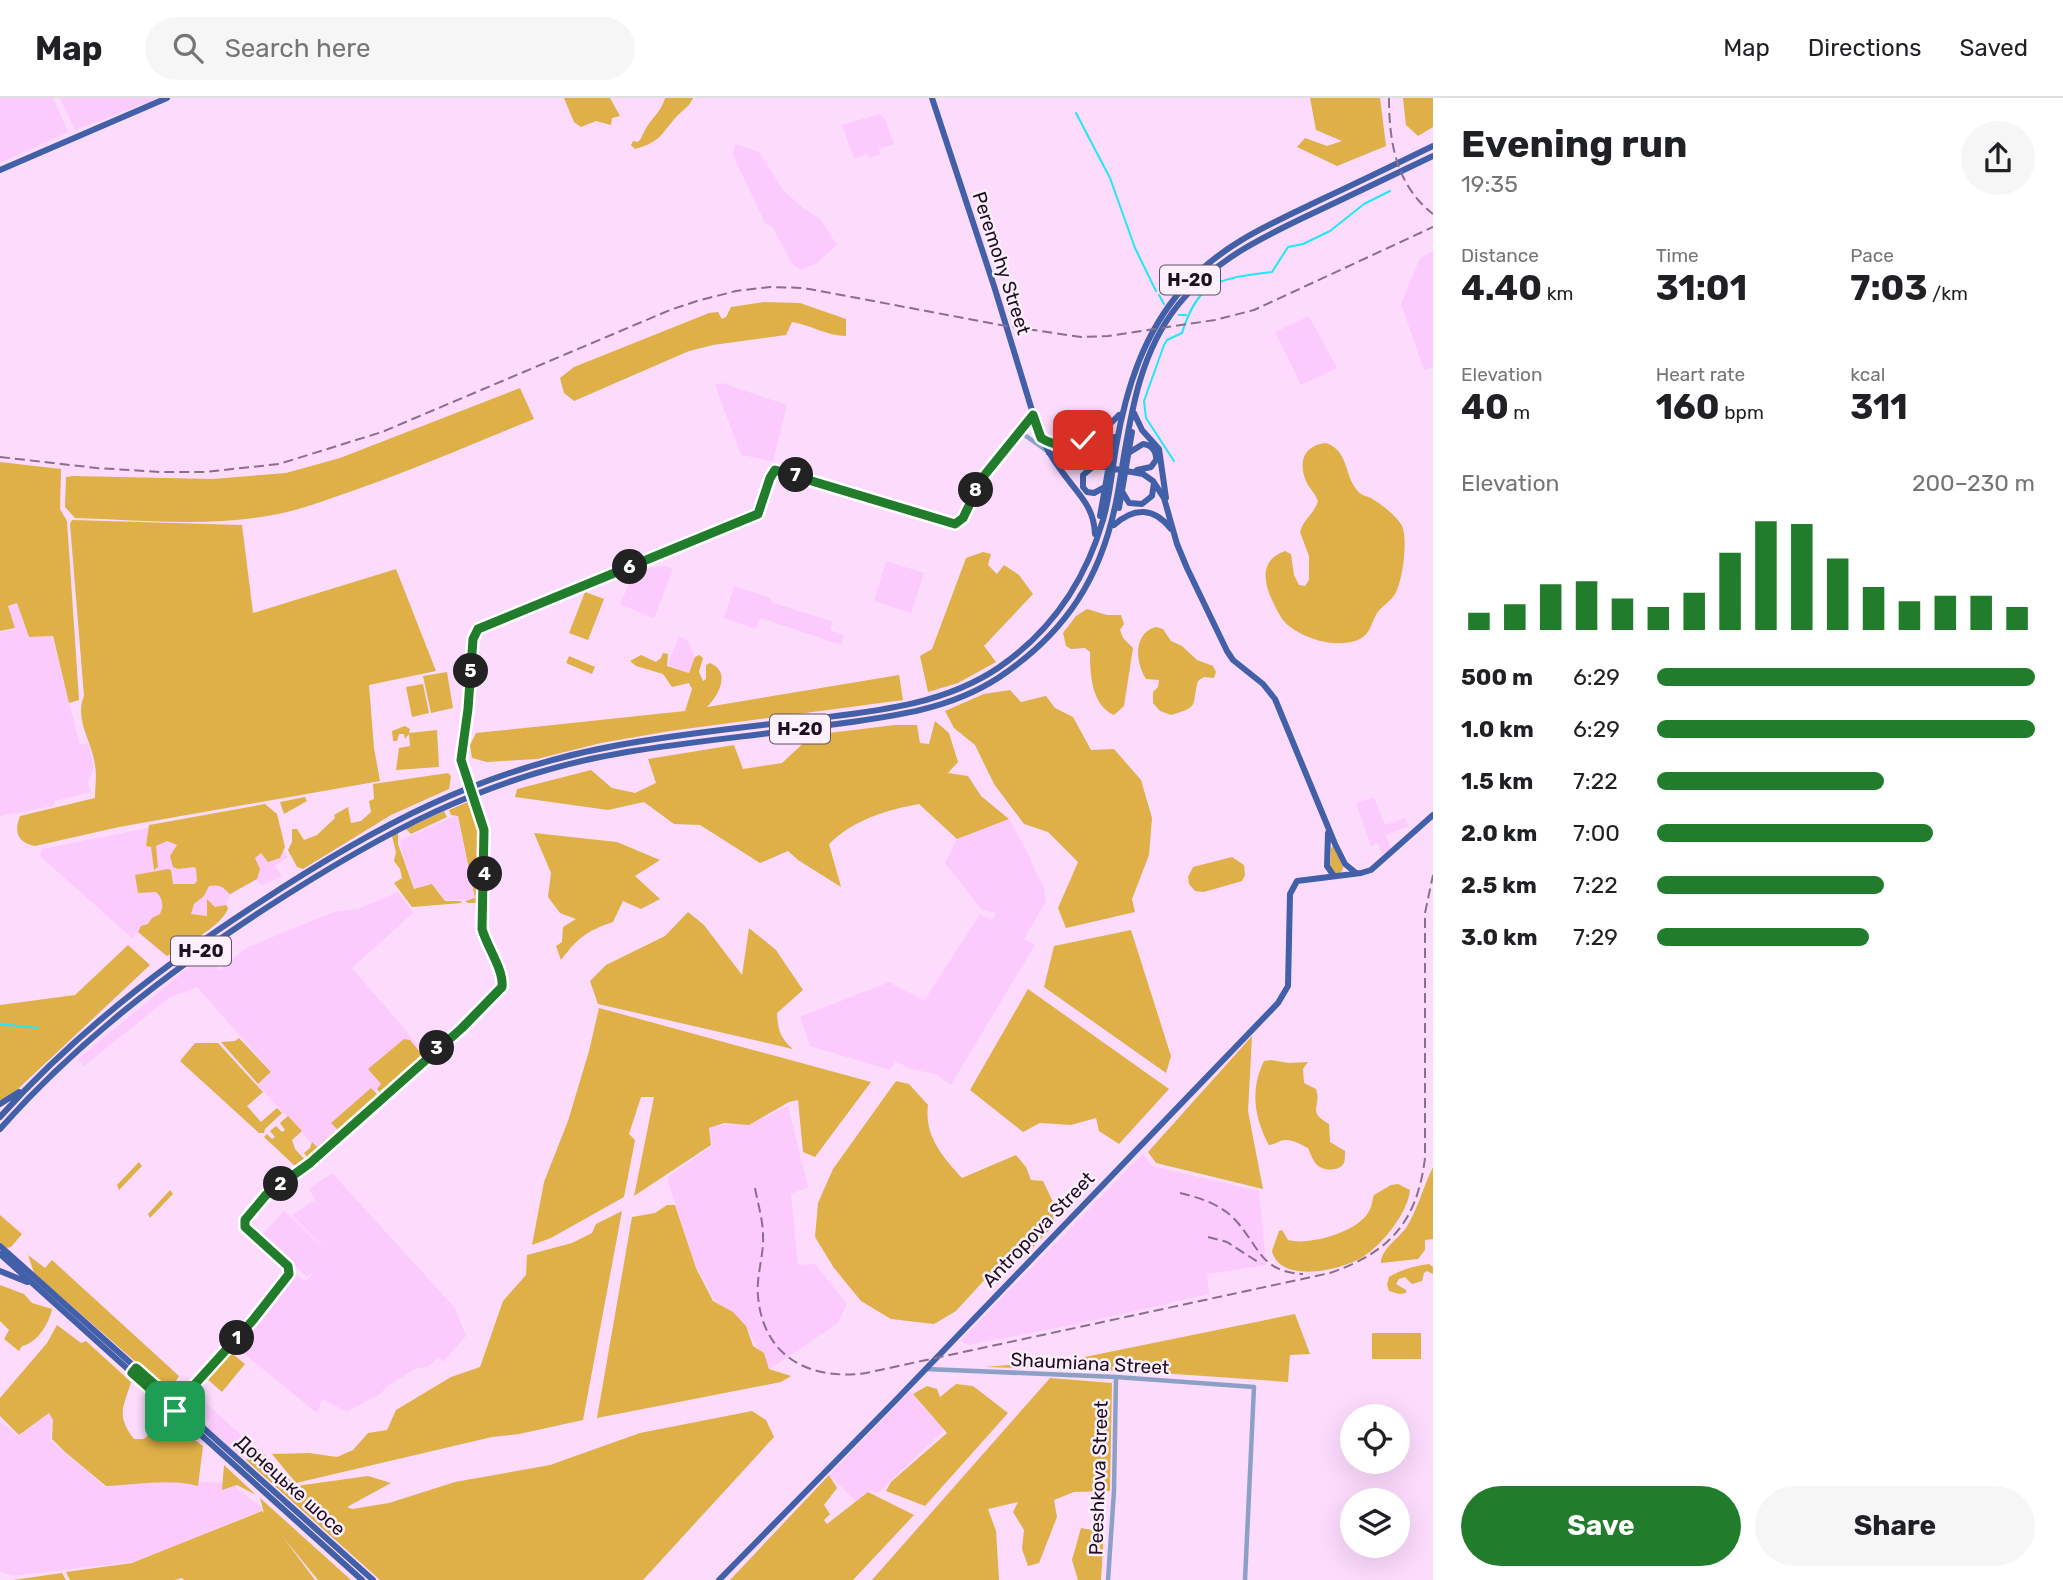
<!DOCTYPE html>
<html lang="en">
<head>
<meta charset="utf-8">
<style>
	:root { --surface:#fff; --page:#f6f6f6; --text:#202124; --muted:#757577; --line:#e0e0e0; --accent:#217d2c }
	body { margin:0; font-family:Rubik,sans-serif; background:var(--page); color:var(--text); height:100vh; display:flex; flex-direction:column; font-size:26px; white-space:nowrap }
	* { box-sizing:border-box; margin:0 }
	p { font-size:23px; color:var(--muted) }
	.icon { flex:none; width:38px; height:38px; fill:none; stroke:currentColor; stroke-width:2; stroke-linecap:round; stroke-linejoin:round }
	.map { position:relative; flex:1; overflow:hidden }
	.sheet { display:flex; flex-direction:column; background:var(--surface); width:630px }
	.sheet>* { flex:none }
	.buttons { position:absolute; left:1340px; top:1306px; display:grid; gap:14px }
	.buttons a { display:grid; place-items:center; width:70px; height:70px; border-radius:50%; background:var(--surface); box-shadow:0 7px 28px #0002; font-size:35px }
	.pin { position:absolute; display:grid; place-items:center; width:60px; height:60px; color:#fff; margin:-30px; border-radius:14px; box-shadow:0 4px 10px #0006 }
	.km { position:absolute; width:35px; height:35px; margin:-18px; border-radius:50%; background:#222; color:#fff; font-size:19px; line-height:35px; text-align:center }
	.round { display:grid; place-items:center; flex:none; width:74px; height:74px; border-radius:37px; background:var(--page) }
	.summary { display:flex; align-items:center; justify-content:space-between; height:119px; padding:0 28px }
	h1 { font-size:38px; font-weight:700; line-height:52px }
	.figures { display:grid; grid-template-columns:repeat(3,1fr); gap:10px; height:119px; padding:7px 28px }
	.figures div { display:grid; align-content:center }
	.figures b { font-size:35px; font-weight:700 }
	.figures small { font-size:19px; font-weight:400 }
	.figures p { font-size:19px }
	.chart { height:196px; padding:14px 28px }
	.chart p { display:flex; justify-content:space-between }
	.chart svg { width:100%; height:126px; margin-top:7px; stroke:var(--accent); stroke-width:6 }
	.primary-button { display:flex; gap:14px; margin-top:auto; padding:14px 28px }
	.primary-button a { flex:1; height:80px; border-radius:42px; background:var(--accent); color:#fff; font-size:28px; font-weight:700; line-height:80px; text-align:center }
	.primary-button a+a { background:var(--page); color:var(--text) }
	ul { padding:0 28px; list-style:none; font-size:23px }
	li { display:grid; grid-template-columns:112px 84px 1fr; align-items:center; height:52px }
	li i { height:18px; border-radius:9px; background:var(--accent) }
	header { display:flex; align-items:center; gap:42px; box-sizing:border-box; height:98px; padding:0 35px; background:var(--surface); border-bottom:2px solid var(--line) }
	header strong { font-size:33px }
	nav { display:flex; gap:38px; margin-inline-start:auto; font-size:24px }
	.search { width:490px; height:63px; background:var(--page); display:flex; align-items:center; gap:18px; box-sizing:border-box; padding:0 24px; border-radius:38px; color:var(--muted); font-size:26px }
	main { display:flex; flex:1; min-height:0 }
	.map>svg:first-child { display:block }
	.built { fill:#fccbfe }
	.green { fill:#deb047 }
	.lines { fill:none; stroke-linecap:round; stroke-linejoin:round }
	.stream { stroke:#20e7f9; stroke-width:2 }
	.minor { stroke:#8c9fc7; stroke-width:4.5 }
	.major { stroke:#4160a7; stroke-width:6 }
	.rail { stroke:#896f8a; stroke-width:2; stroke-dasharray:10 5; stroke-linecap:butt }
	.route-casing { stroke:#fff; stroke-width:14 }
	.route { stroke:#217d2c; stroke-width:9 }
	.labels { text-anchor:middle; stroke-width:5; stroke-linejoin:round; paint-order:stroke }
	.shield { fill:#fcf0fc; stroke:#635163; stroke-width:2 }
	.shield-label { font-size:18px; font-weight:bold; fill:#210d22 }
	.street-label { font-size:19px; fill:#210d22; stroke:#fcf0fc }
</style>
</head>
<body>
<header>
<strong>Map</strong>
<div class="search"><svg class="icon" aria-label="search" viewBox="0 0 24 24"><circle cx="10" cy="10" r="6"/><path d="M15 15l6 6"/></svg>Search here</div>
<nav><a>Map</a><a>Directions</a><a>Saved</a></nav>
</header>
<main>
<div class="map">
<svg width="1433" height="1482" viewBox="0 0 1433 1482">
	<rect width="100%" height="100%" fill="#fcdbfd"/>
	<path class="built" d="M0,0H53L68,34L0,65Z
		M60,0H158L75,32Z
		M880,16L885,21L894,46L879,51L880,56L869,60L867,56L854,61L842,27Z
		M735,46L759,54L783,92L803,110L820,121L837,147L817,165L801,172L793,167L773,130L765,125L733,57Z
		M1433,153V269L1424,272L1401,206L1420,160Z
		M1309,218L1337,270L1301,287L1275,234Z
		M722,285L787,307L773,363L741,357L715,287Z
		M886,463L924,475L911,515L874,503Z
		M663,468L673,471L655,518L652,520L620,506L633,477L643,471Z
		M734,488L771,500V504L833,524L830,532L844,537L841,547L761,520L756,531L724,520Z
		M17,505L29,539L52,538L80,647L88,645L94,669L88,685L91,694L55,703L53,708L0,718V534L16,531L8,508Z
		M679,538L688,543L693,554L694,564L689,575L668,567Z
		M1374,699L1385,727L1405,720L1408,728L1386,737L1391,752L1382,756L1378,745L1371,748L1356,705Z
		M254,709L288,759L275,768L282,778L263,787L259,786L257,781L230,797L220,821L167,859L138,834L132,840L40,758L42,751Z
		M457,717L475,801L445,802L433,786L414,791L399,743Z
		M1009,721L1030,759L1034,771L1044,789L1046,803L1024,841L1035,847L951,987L936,976L910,971L896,963L890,972L810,948L800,919L889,884L924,903L980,816L992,822L996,815L982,812L945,765L957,741Z
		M398,794L413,815L352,870L420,949L316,1050L258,987L272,974L197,889L169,900L84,968L78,961L205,856L219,872L246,850L334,814L358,811Z
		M788,1008L808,1089L791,1096L798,1167L815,1166L847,1206L838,1225L770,1271L745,1227L714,1201L695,1166L667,1080L712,1048L709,1028L753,1025Z
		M1143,1056L1152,1068L1259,1093L1266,1167L1207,1176L1209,1196L1082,1225L969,1247L960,1243Z
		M332,1075L455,1210L466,1238L443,1264L438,1259L428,1269L417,1270L389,1287L380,1296L347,1314L322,1301L317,1315L233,1247L296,1177L306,1183L316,1172L307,1179L262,1137L284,1113L331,1157L292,1117L315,1102L309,1091Z
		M910,1293L944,1332L878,1395L868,1393L856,1403L829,1377Z
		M205,1304L253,1348L242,1360L207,1330L211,1325L198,1313Z
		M49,1315L53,1322L50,1342L105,1389L150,1382L230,1385L264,1411L139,1463L12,1478L0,1473V1324L19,1338Z"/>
	<path class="green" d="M564,0H610L620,18L612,20L611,27L596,23L581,29L574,24Z
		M665,0H693C689,9 685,10 678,17C661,35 663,43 635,51L631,47L633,43L638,44C641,41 642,38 644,34C650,21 661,15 665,0Z
		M1310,0H1380L1386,48L1337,68L1297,49L1305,40L1327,48L1342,43L1316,32Z
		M1403,0H1433V29L1418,38L1406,27Z
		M764,204L800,205L846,221V238C827,238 811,227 792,224L786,237L713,247L689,253L574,303L564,295L560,280L574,269L709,215L718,214L722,221L726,219L731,209Z
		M520,290L534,321C474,345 415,371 355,392C329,401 304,411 278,416C211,430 142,422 75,420L65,409L66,379L73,378L212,381L286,375L340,360Z
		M1326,345C1349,353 1344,377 1357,392C1360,397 1366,398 1371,400C1381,406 1397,418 1402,428C1408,441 1403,483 1395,496C1391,503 1382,508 1377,515C1371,525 1371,535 1360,541C1339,551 1306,542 1289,528C1283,524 1277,513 1274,506C1263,485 1259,462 1285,453L1291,456L1294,477L1299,487L1305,488L1309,482V458L1300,434C1304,420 1313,418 1318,403C1315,395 1309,390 1306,383C1298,364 1304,347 1326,345Z
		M0,364L61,371L60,411L67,423L79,602L69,605L53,538L29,539L17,505L8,508L15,530L0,533Z
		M72,422L242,427L253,515L396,471L436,573L369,587L374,650L380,683L119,729L35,748C17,744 14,734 20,718L95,700C95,689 97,677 95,667C92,643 74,622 84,598L70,426Z
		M983,454L991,456L988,467L997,476L1004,467L1019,477L1033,496L984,548L996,564L958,585L928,594L920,558L932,551L966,460Z
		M585,494L604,501L588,542L569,535Z
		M1087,511L1107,517H1121L1124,526L1120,532L1123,540L1133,550L1124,608L1114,617C1091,607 1090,575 1090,554L1085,550L1071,551L1066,548L1063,535L1076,518Z
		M1156,529L1163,531L1171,543L1182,548L1197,562L1213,568L1216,574L1214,580L1204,579L1198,583C1191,608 1201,608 1171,617L1160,613L1153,605V594L1158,589L1159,582L1146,581C1135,564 1133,535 1156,529Z
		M663,555L668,556L667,568L689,575L695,559L699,557L703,560L699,574L703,583L706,581V567L710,565C732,574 718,598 707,609L899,577L903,602L670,633L601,645L537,661L487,664L472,660L470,647L476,635L685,613L692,591L689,585L672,589L663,576L636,568L630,563L641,557L656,564L661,560Z
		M569,558L595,569L592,576L566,565Z
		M447,574L453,610L431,615L423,578Z
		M423,586L429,615L412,619L406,589Z
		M1010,592L1021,604L1046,598L1055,610L1073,619L1091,652L1114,651L1141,682L1152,720L1149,757L1132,801L1135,814L1066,830L1058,810L1078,764L1048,734L1024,726L994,686L975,647L954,630L945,613L984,596Z
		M935,623L949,635L958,664L948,675L968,678L981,698L1009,721L957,741L919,706C886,712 853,722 829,746L841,789L798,762L788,753L760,765L700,727L674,726L644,704L608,712L515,699L517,691L591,672L612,690L635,695L656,685L648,661L734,647L743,671L782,665L812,637L895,627H917L920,645L929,646Z
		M405,628L410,631L409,635L437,632L439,669L396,672L399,650L410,648L409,636L405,641L404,636H399L397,643H393L392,633Z
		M448,675L451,678L449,691L391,717L303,771L297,769L288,752L292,744V731H297L304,742L317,737L335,720L334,717L348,709L351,725L361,723L371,714L369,703L374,701L373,686Z
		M305,699L307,703L284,716L280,704Z
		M470,703C484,739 480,767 478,805H468L465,803L475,800L458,718L451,717L449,712Z
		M265,706L277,716L285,749L280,760L268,764L261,755L255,760L260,771L257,781L230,796C223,789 220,786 209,788L204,798L194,806L191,816L207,818V801L215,809L226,807L228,810C223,828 183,848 167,858L138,834L141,828L148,826L152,820L160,816C164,808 163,800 156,794L138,795L135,777L168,771L171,772L173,786H194L197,783L196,771L194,769L178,771L173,769L170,758L177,747L167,743L156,748L158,769L154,772L151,749L146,748L149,727Z
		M444,713L447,719L411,736L406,731Z
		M398,735V746L414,791L432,786L445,803H460L462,805L412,809L394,785L402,780L400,771L394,763L396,754L392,738Z
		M534,735L617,744L660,762L635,778L660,801L641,811L623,803L613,824C586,833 578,840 561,862L556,848L562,844L563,829L576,821L560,815L548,799L551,775Z
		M1333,748L1343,769L1342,773L1338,777L1330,771L1331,750Z
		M1232,759L1244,767L1245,777L1242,783L1204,794L1195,793L1189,786L1188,779L1193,769Z
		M688,814L704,827L742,877L749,830L776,852L803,892L777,915C778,932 780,940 793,951L598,906L590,883L606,867L665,838Z
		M1131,832L1171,958L1166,975L1044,889L1054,848Z
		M128,847L150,867L19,990L0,1005V907L75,897Z
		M1028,891L1169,991L1119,1046L1099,1033L1096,1020L1071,1027L1040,1025L1023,1034L970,992Z
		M599,910L871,984L815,1059L803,1054L798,1002L789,1004L749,1027L724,1025L709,1030L711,1047L634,1098L654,999H641L629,1036L635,1042L624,1099L551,1140L532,1147L544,1084L568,1023L589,953Z
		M1252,938L1248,1013L1263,1091L1156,1065L1148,1054Z
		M239,940L271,974L258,986L221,944L235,943Z
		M404,941L410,942L423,958L381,996L377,991L381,986L368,971Z
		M195,945H218L263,994L247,1008L261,1024L277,1010L282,1015L265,1031L264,1035H259L180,963Z
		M1271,962L1289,965L1308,964L1303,971L1304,985L1316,991C1322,1010 1306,1013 1329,1026L1330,1044L1345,1053C1345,1056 1345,1063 1344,1065C1339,1074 1322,1073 1316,1066C1313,1062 1310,1055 1308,1050C1302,1047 1292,1041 1285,1042C1279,1042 1275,1047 1269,1047C1254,1020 1250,991 1264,963Z
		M896,983L909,986L928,1007C924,1038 943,1059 962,1080L1016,1057L1026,1069L1031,1082L1043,1083L1053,1104L1054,1127L1022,1161L1009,1155L956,1213L934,1226L891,1221L861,1203L834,1170L815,1139L818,1105L833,1071Z
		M371,990L377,996V1001L342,1032H338L331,1025Z
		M288,1018L302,1033L292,1042L295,1051L306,1063L301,1069L295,1068L264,1039L267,1036L272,1041L275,1039L270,1033L276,1028L282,1034L285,1032L280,1025Z
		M335,1033L336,1038L309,1062L304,1055L310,1050L312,1044L317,1049Z
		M139,1064L142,1068L119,1092L117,1087Z
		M1433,1069V1141L1425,1142V1152L1418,1161L1381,1165C1381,1151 1398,1141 1406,1130C1418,1111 1423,1089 1433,1069Z
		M1398,1086L1410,1092C1408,1114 1383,1146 1364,1158C1344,1172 1280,1187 1272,1153L1279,1133L1282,1132L1288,1142C1308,1148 1359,1134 1369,1113C1372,1109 1372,1102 1374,1097L1391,1087Z
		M170,1092L173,1096L150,1120L148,1116Z
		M667,1107H675L696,1170L713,1203L733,1214L746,1228L753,1248L764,1255L769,1271L791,1278L781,1284L597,1320L632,1119L655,1115Z
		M622,1113L583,1322L519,1336L492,1339L296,1385L272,1356L309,1355L337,1359L353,1352L368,1335L387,1332L396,1312L451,1279L480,1269L503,1203L526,1177L527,1157L572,1145L592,1135L596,1126Z
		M0,1117L22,1136L11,1149L7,1150L0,1144Z
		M28,1157L45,1170L52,1162L179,1278L169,1293L34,1175Z
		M1429,1166L1433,1169V1176L1427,1173L1424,1175L1422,1183L1412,1186L1405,1179L1399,1181L1396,1186L1406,1192V1195L1399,1196L1389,1193L1387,1187L1389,1179C1400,1172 1414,1168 1429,1166Z
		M0,1187L24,1196L32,1205L52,1211C49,1226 37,1245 22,1248L19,1253L4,1241L9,1232L0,1223Z
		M1295,1216L1310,1256L1290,1257L1288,1284L1132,1273L985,1269L1070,1262Z
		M57,1227L81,1245L86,1243L131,1284C123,1311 116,1317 134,1341H144L164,1323C176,1336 190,1337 203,1348L198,1388C170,1380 134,1387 106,1388L65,1354L52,1341L53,1322L49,1315L19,1337L0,1318V1300L47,1245Z
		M1372,1235H1421V1261H1372Z
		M229,1253L245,1266L222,1294L206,1280Z
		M1050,1280L1112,1285L1110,1393L1074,1394L1054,1402L1057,1419L1039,1465L1028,1468L1022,1451L1024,1432L1013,1414L1018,1404L988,1411L996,1433L999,1482H872Z
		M956,1286L973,1288L1008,1315L925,1408L886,1393L891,1384L947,1335L913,1296L927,1288L937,1291L940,1299Z
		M752,1313L766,1322L774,1339L643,1482H380L246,1362L258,1351L296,1388L368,1378L391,1385L347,1409L352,1411L389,1405L455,1384L550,1367L640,1335Z
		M224,1367L256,1397L237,1387L222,1392Z
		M829,1377L837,1390L824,1407L830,1416L824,1422L827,1426L868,1394L914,1417L853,1482H730Z
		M260,1400L351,1482H318L283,1439L315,1482H184L182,1480L175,1482H70L66,1474L132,1465L262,1413L264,1415Z
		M1081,1430L1104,1434L1101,1482H1078L1072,1462Z
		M62,1475L66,1482H13Z"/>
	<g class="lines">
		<path class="stream" d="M1076,15L1110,80L1135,150L1156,193
			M1159,197L1164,206
			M1179,217H1186
			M1174,363L1146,320L1144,303L1164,247L1167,242L1182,235C1199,180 1221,181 1272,174L1288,149L1303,146L1330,133L1364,106L1390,93
			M0,926L38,930"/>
		<path class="minor" d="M1019,333L1047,353
			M926,1271L1116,1279L1254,1289L1245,1482
			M177,1306L253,1222L289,1176L288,1168L245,1129V1122L266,1097L318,1058L462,930L502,889C503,874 486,849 482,831L484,732L461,662L475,534L480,530L758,416L770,380L775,372L952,425H959L983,379L1033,317
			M1108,1482L1114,1393L1116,1279"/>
		<path class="major" d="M932,0L994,188L1038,332C1044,347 1053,362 1063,375C1078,396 1094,408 1095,436
			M0,72L167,0
			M1134,315L1142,332L1159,351L1166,400
			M1041,340C1068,356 1100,338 1119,317
			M1130,354L1143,346C1152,347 1157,354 1156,362L1151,369L1137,372
			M1049,355L1065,362L1143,376L1153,383L1164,400L1177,446L1187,470L1227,553L1233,562L1263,586L1275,601L1335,746L1345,766L1356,775
			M1094,367L1086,357C1085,348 1091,342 1100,342L1106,346L1110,352
			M1094,368L1083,377V389L1087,394L1094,395L1105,389
			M1123,395L1129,405L1142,406L1152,398L1154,385
			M1119,410L1132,334
			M1100,418L1114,339
			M1114,427C1134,409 1154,409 1171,431
			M1328,735L1327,768L1334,778
			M0,1006L19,994
			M0,1019C75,935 163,867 257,806C374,729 479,672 619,647C683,635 748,629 812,621C876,613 943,607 998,570C1052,533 1085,484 1103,422C1110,398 1112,373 1116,349C1126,290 1144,234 1184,189C1220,148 1268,127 1316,104C1355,86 1394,67 1433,48
			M0,1031C76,945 167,875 263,812C380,736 487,677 627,654C694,643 762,637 830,627C888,619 947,613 998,580C1066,535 1102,479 1117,399C1129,333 1134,262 1178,207C1216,159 1271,135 1324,110C1360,93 1397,75 1433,58
			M0,1148L373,1482
			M0,1156L362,1482
			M0,1173L27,1184
			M719,1482L895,1303L1278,905L1288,888L1290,796L1297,783L1361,775L1371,772L1433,717"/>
		<path class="rail" d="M1389,0C1389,44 1396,87 1433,116
			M0,359L97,370L161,374H205L279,366L382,334L670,212L697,203L736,193L770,189L804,190L1006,228L1081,239L1108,238L1215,222L1254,212L1433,129
			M755,1090C758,1106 763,1122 763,1138C764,1158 756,1178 758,1198C763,1259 810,1283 866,1275L1330,1175C1390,1154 1417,1124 1425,1060V815L1433,777
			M1180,1095C1201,1100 1223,1107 1238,1125C1260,1151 1262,1174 1303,1176
			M1208,1139L1227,1144L1261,1166"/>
	</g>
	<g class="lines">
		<defs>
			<path id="route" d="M175,1313L132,1275L136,1270L177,1306L253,1222L289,1176L288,1168L245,1129V1122L266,1097L310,1065L462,930L502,889C504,872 487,849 482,831L484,732L461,662L468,611L473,541L478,531L758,416L770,380L775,372L955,426L963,420L983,379L1033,317L1041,340C1056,349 1068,349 1083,342"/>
		</defs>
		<use href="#route" class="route-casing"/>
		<use href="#route" class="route"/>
	</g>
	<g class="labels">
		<g class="shield">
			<rect x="1160" y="167.5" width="60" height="29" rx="5"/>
			<rect x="770" y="616.5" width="60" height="29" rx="5"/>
			<rect x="171" y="838.5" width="60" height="29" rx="5"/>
		</g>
		<g class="shield-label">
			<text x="1190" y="188">Н-20</text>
			<text x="800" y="637">Н-20</text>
			<text x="201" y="859">Н-20</text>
		</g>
		<g class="street-label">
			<text transform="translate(1002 165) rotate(72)" y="7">Peremohy Street</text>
			<text transform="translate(1038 1131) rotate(-46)" y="7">Antropova Street</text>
			<text transform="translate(1090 1265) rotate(3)" y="7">Shaumiana Street</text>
			<text transform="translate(1098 1380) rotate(-88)" y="7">Peeshkova Street</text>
			<text transform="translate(291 1387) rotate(42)" y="7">Донецьке шосе</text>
		</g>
	</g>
</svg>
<div class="buttons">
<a><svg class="icon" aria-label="locate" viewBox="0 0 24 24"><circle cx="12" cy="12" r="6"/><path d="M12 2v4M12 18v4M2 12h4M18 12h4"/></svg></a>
<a><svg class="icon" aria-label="layers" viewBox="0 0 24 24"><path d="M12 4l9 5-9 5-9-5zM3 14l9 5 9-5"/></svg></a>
</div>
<div class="pin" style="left:175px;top:1313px;background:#1e9e55"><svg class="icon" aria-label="arrive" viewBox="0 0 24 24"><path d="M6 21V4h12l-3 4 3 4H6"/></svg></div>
<div class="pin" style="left:1083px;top:342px;background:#d93025"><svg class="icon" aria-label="check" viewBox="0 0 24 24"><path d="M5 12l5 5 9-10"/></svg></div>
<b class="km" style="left:237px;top:1240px">1</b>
<b class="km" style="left:281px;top:1086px">2</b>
<b class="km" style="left:437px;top:950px">3</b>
<b class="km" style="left:485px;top:776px">4</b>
<b class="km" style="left:471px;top:573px">5</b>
<b class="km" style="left:630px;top:469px">6</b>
<b class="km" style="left:796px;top:377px">7</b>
<b class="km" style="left:976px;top:392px">8</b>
</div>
<section class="sheet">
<div class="summary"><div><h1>Evening run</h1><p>19:35</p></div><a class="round"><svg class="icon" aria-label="share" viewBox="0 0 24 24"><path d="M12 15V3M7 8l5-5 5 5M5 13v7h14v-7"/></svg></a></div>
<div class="figures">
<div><p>Distance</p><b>4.40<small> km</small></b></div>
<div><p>Time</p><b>31:01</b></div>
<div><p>Pace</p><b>7:03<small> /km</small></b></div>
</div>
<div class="figures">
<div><p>Elevation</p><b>40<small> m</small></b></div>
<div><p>Heart rate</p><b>160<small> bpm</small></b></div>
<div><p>kcal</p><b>311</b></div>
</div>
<div class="chart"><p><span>Elevation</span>200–230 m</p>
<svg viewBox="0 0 160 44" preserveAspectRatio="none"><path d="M5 44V38M15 44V35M25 44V28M35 44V27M45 44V33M55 44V36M65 44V31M75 44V17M85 44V6M95 44V7M105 44V19M115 44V29M125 44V34M135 44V32M145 44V32M155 44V36"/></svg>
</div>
<ul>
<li><b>500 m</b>6:29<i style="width:100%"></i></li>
<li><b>1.0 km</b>6:29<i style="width:100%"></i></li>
<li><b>1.5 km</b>7:22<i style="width:60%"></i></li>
<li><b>2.0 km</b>7:00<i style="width:73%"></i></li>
<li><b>2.5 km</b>7:22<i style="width:60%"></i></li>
<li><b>3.0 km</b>7:29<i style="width:56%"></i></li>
</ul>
<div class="primary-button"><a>Save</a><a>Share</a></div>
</section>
</main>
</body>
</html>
